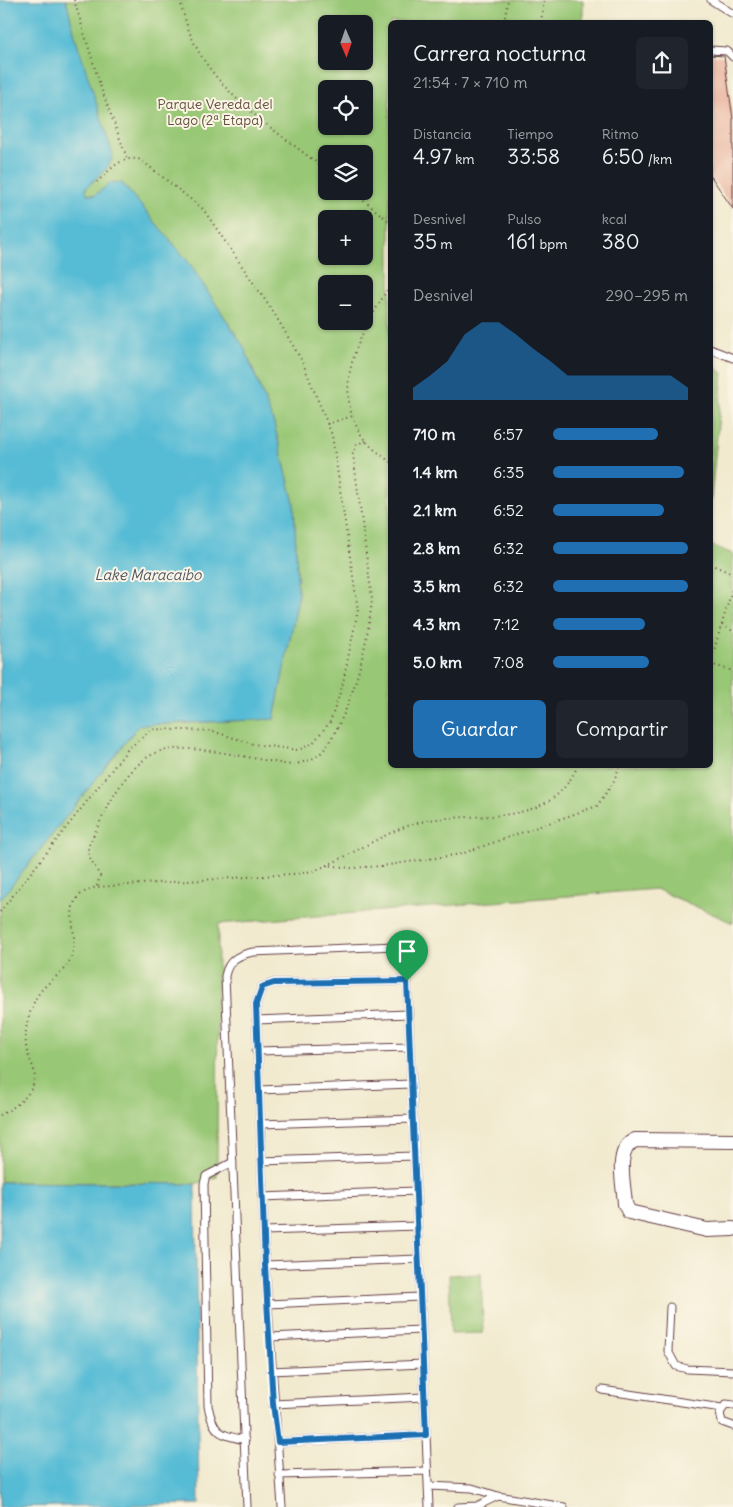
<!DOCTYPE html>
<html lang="es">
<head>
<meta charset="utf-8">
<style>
	:root { --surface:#171b24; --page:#20242c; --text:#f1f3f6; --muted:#9ea1a6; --accent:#1f6fb2 }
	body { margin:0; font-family:Delius,sans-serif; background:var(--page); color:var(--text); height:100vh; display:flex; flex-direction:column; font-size:19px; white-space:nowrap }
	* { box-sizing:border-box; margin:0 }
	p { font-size:16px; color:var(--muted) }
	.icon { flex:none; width:28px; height:28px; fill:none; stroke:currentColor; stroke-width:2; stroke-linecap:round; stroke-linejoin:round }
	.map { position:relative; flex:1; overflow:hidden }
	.drawer { position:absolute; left:388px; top:20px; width:325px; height:748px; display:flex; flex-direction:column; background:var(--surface); border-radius:8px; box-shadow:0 1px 4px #0004 }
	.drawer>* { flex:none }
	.needle { width:32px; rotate:178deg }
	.controls { position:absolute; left:318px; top:15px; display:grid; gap:10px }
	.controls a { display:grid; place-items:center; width:55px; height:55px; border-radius:8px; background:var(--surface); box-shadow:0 1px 4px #0004; font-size:25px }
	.pin { position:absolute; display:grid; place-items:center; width:42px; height:42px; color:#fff; margin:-51px -21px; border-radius:50% 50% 50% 0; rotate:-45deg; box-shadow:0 0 5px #0007 }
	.pin .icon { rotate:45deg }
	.round { display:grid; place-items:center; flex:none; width:52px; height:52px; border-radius:8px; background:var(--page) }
	.summary { display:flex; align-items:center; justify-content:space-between; height:85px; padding:0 25px }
	h1 { font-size:22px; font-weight:600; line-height:38px }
	.metrics { display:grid; grid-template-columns:repeat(3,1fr); gap:8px; height:85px; padding:5px 25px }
	.metrics div { display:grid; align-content:center }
	.metrics b { font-size:21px; font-weight:600 }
	.metrics small { font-size:14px; font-weight:400 }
	.metrics p { font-size:14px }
	.chart { height:140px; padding:10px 25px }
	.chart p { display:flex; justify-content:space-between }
	.chart svg { width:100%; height:90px; margin-top:5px; fill:var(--accent); opacity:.7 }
	.action { display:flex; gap:10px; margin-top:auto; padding:10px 25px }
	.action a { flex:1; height:58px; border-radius:8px; background:var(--accent); color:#fff; font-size:20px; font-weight:600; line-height:58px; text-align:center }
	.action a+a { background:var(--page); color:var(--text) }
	ul { padding:0 25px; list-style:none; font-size:16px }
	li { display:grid; grid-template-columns:80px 60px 1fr; align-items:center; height:38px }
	li i { height:12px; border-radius:6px; background:var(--accent) }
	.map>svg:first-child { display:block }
	.green { fill:#98c775; stroke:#717350; fill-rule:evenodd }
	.water { fill:#57bcd5; stroke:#506e80 }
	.building { fill:#e7b09b }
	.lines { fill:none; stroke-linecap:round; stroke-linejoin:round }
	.lane-casing { stroke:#633d44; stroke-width:9 }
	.street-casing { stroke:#633d44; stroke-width:16 }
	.path { stroke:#633d44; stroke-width:2; stroke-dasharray:1 4; stroke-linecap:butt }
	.lane { stroke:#fff; stroke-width:7 }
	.street { stroke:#fff; stroke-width:14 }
	.route-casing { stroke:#fff; stroke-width:10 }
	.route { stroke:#1f6fb2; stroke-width:6 }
	.labels { text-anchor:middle; stroke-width:4; stroke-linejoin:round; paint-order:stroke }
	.park-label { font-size:14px; fill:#615141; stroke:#fcf5e5 }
	.water-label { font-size:15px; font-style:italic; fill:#4f5666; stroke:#fcf5e5 }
</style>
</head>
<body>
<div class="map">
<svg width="733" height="1507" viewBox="0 0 733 1507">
	<rect width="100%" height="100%" fill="#fcf5e5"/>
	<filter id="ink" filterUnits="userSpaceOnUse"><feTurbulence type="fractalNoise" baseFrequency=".02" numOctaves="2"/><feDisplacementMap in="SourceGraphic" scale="10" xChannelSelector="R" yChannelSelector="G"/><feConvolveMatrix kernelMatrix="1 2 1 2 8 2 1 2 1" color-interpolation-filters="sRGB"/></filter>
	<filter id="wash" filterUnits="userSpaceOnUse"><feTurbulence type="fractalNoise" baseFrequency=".0096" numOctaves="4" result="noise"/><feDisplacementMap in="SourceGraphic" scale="20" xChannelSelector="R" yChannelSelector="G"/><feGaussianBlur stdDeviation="1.12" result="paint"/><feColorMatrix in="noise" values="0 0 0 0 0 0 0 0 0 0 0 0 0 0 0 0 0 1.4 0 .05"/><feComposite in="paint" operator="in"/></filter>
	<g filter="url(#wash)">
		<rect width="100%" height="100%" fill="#f1eacf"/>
		<path class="green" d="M66,0H583V22H390V765H710V545L733,554V923L656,889L218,924L217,1177L195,1184L0,1182V900L139,725L274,719L298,598L294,503L274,424L244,347L187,260L122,183L112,182L95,195L87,194L86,188L108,167ZM326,24H364V61H326ZM326,89H364V126H326ZM326,154H364V191H326ZM326,219H364V256H326ZM326,284H364V321H326Z
			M710,364L723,373L710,509Z
			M481,1274L483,1333L451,1334L449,1275Z"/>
		<path class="water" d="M0,0H66L76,39L113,155L108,167L86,188L87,194L95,195L112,182L122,183L187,260L244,347L274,424L294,503L298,598L274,719L139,725L0,900Z
			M0,1182L195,1184L199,1504L0,1507Z"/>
		<g id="blocks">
			<path class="building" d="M710,55L724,56L733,119V209L710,175Z"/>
		</g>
	</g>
	<g filter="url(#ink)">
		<use href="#blocks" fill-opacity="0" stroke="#633d44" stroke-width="1"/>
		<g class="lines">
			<defs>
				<path id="lane" d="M711,0L733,14
					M710,50L727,51L733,57
					M710,349L733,358
					M256,1020L408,1014
					M256,1051L410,1047
					M259,1090L411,1084
					M260,1124L412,1119
					M261,1161L414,1156
					M233,1162L206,1176L204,1184L208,1406C214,1433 218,1434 245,1440
					M262,1197L416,1191
					M264,1231L417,1226
					M265,1265L418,1259
					M268,1304L420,1297
					M670,1307L668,1351L676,1366L687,1369L733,1371
					M270,1337L421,1330
					M271,1371L423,1364
					M602,1390L722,1408
					M273,1404L424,1397
					M733,1405L726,1404L720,1413L722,1422L733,1426
					M278,1442L426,1435
					M279,1475L427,1471
					M429,1486L472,1488L498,1496L564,1507
					M247,1507L225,976C228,960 238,955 253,952L396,946L406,953L429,1507
					M282,1507L265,1265L256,1004L262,987L273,983L407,981
					M458,1507L477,1506L498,1496"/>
				<path id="street" d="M733,1141L635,1140C614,1150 624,1184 625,1204L629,1212L707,1230L733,1229"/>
			</defs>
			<use href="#lane" class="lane-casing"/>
			<use href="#street" class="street-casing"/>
			<path class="path" d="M74,0L101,88L127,158
				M181,0C181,8 184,15 186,22C206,89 275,129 326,170
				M504,22L508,0
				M541,22L544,0
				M352,191L390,222
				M390,286C361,331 328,388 364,439C371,448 382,455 390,462
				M327,424L353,416
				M710,564L733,574
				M722,625L733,631
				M710,663L733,587
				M710,664L733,671
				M326,865L351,868L382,866L461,854L597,806L613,783L620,765
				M97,886L100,876L89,856L88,847C104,815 120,772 153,754C180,739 260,761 292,765C304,762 318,759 325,748C352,711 368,644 372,599L353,454L357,444L366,441
				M0,912L128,749L152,729L212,731L253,744L298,750L312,744L330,722L342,687L358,610L332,435L302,361L274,313L203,209L141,160C122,154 110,170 97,182
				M0,1115C16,1107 39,1091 34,1070C31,1061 26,1053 26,1044C24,1030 29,1013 35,1000C43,983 62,976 70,960C84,931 53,899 97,887L292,874C301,873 310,872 318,869C356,854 390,827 430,820C466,814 510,821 543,804C559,797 571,781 578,765"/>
			<use href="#lane" class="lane"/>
			<use href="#street" class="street"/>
		</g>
	</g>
	<g class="lines" filter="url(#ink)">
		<defs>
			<path id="route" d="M407,981L426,1435L278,1442L273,1404L265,1265L256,1004L262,987L274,983Z"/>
		</defs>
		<use href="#route" class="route-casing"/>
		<use href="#route" class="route"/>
	</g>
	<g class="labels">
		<g class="park-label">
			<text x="215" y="109">Parque Vereda del<tspan x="215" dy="16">Lago (2ª Etapa)</tspan></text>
		</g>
		<g class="water-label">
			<text x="148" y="580">Lake Maracaibo</text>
		</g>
	</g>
</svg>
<div class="controls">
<a><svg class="needle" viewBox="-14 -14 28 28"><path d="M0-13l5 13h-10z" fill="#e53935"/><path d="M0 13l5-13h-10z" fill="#9ea1a6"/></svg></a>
<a><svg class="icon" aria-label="locate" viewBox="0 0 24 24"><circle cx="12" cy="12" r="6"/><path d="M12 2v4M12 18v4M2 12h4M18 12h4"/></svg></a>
<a><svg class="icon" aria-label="layers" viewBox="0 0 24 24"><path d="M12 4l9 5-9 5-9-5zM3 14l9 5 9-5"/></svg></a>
<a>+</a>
<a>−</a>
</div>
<div class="pin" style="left:407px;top:981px;background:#1e9e55"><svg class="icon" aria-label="arrive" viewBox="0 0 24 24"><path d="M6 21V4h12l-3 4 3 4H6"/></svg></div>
<section class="drawer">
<div class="summary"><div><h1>Carrera nocturna</h1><p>21:54 · 7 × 710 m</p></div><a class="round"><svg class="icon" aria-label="share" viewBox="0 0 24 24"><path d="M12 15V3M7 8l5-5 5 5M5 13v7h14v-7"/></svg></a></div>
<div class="metrics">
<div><p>Distancia</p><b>4.97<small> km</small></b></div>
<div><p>Tiempo</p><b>33:58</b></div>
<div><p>Ritmo</p><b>6:50<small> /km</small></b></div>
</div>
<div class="metrics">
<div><p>Desnivel</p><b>35<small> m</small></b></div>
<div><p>Pulso</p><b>161<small> bpm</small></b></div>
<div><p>kcal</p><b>380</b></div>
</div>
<div class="chart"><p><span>Desnivel</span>290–295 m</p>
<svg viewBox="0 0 160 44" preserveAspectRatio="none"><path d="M0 44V38L10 32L20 25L30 12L40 6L50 6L60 12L70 19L80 25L90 32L100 32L110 32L120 32L130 32L140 32L150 32L160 38V44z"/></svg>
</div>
<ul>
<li><b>710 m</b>6:57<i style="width:78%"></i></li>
<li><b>1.4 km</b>6:35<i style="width:97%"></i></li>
<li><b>2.1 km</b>6:52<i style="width:82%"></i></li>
<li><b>2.8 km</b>6:32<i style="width:100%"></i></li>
<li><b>3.5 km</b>6:32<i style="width:100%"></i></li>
<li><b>4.3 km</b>7:12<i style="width:68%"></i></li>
<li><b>5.0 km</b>7:08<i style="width:71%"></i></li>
</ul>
<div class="action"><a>Guardar</a><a>Compartir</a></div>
</section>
</div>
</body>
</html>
